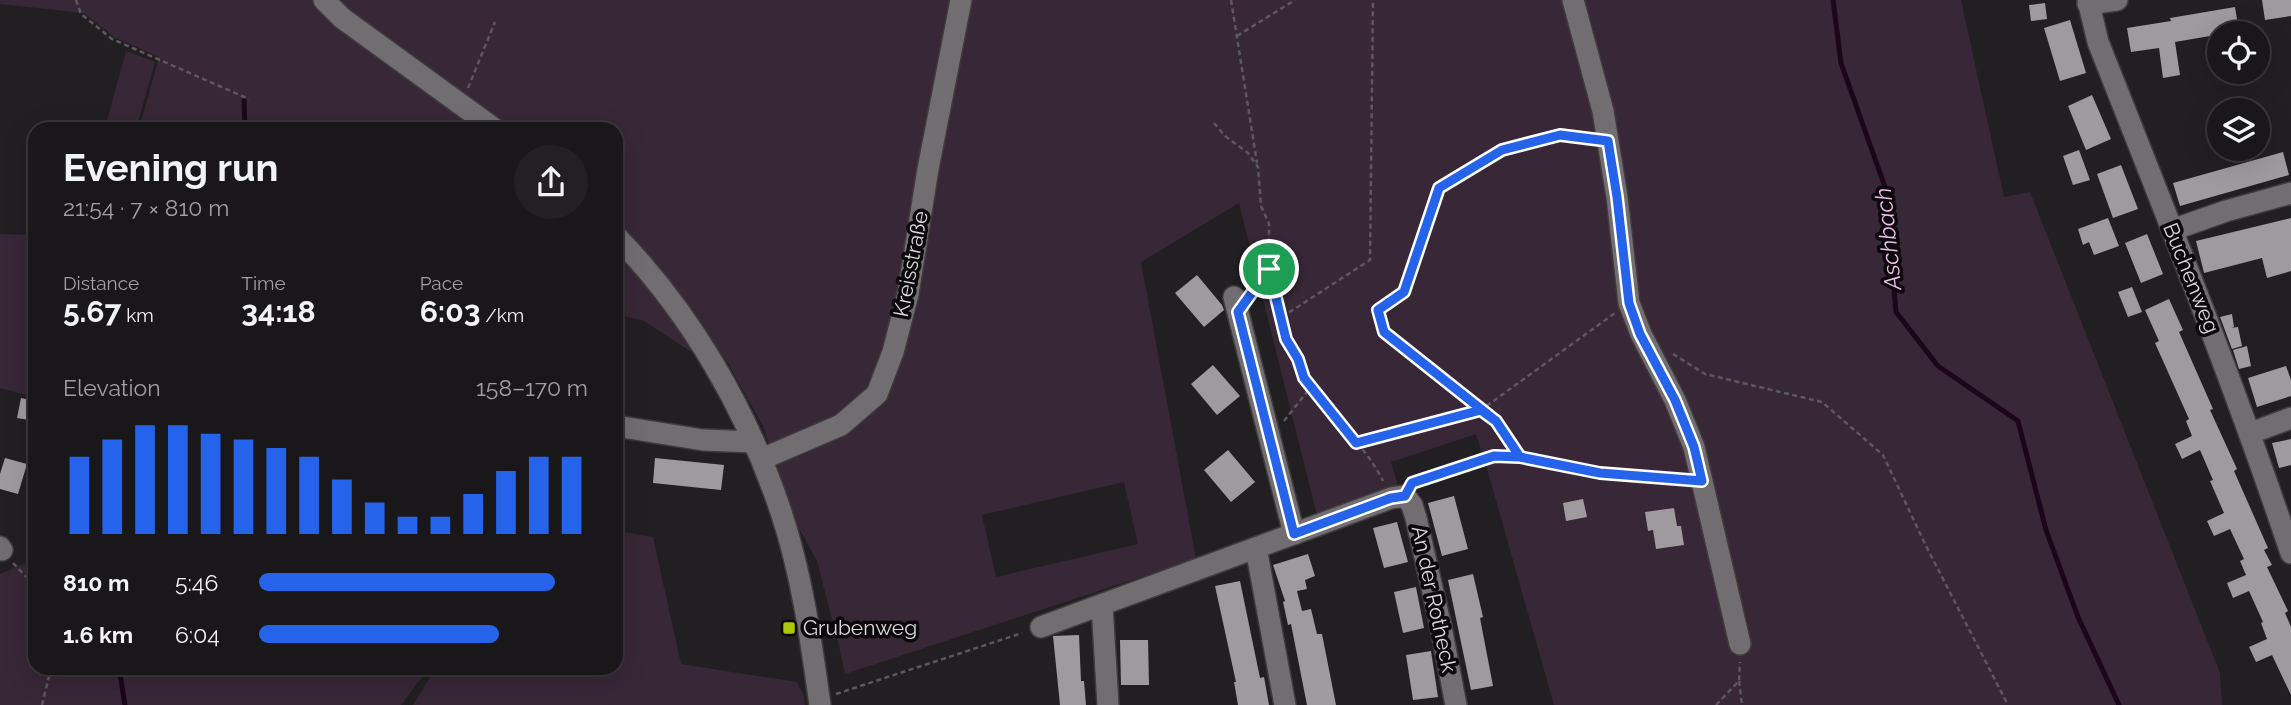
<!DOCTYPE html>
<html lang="en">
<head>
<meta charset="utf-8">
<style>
	:root { --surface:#1a171a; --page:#232023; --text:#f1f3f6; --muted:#9f9fa2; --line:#383639; --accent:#2563eb }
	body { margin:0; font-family:Raleway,sans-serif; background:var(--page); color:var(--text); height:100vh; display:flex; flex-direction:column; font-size:26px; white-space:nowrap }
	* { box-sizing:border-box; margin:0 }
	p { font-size:23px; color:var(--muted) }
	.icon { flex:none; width:38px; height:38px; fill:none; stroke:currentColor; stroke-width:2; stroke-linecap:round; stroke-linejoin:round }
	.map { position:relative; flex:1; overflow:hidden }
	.drawer { position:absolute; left:28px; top:122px; width:595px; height:553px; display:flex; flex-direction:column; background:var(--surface); border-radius:21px; box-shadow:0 7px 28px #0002,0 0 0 2px var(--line) }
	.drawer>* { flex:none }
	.buttons { position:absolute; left:2207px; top:21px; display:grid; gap:14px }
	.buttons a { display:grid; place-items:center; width:63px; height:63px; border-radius:50%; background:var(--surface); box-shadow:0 7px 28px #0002,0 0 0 2px var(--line); font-size:35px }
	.pin { position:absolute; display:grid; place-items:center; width:60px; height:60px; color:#fff; margin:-30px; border:4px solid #fff; border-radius:50%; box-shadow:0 2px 7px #0007 }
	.round { display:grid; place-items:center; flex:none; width:74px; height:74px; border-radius:37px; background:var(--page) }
	.overview { display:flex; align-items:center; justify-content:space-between; height:119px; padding:0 35px }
	h1 { font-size:38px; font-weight:700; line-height:52px }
	.metrics { display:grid; grid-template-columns:repeat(3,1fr); gap:10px; height:119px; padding:7px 35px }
	.metrics div { display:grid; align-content:center }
	.metrics b { font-size:30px; font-weight:700 }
	.metrics small { font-size:19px; font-weight:400 }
	.metrics p { font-size:19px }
	.chart { height:196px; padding:14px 35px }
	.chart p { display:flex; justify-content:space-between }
	.chart svg { width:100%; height:126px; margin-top:7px; stroke:var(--accent); stroke-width:6 }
	ul { padding:0 35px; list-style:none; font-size:23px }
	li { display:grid; grid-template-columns:112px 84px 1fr; align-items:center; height:52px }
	li i { height:18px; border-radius:9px; background:var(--accent) }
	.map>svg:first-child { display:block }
	.green { fill:#382737; fill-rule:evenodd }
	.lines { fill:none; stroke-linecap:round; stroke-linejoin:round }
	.stream { stroke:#1c061c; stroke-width:5 }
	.building { fill:#9f9a9e }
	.minor-casing { stroke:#3e3b3d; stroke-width:24 }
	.path { stroke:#5c595c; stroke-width:2.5; stroke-dasharray:5 3.5; stroke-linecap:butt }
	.minor { stroke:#716d71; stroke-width:21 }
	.route-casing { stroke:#fff; stroke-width:14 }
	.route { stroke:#2563eb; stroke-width:9 }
	.poi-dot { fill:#aec60c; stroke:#0b090b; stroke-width:2.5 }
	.labels { text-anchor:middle; stroke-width:7; stroke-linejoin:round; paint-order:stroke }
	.street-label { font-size:21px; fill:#dbd9db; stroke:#0b090b }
	.poi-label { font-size:21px; fill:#dbd9db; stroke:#0b090b; text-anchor:start }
	.water-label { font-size:23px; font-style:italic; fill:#efbeec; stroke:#0b090b }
</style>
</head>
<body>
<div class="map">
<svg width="2291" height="705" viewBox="0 0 2291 705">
	<rect width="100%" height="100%" fill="#221f22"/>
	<path class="green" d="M0,0H1961L2004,197L2030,192L2220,673L2222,705H1554L1486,465L1476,434L1391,462L1398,486L1317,515L1239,203L1141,262L1196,559L845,674L838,642L817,561L797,525L763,426L728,363L712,341L690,351L644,321L616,314V130L139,129L159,57L114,37L84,13L0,4ZM1124,482L1138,544L996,577L982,515Z
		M126,51L155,62L136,129L105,128Z
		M0,234L35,235V397L0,388Z
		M616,531L653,537L681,664L797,682L804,696L805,705H413L435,669L616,668Z
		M33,560L35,668L428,669L401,705H0V574Z"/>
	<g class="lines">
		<path class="stream" d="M1833,0L1841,63L1885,187L1896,312L1938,366L2018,421L2046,530L2078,617L2119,705
			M244,100L245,130
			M119,668L125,705"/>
	</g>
	<path class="building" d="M2262,0H2291V16L2265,20Z
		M2045,3L2047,19L2031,21L2029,5Z
		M2235,7L2239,31L2175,42L2180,75L2163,78L2159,48L2131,52L2127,28L2171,21L2170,18Z
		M2070,20L2086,73L2060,81L2044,28Z
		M2092,95L2111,139L2086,150L2068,106Z
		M2079,150L2090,180L2073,185L2063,156Z
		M2283,152L2289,175L2180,206L2173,183Z
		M2121,165L2138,209L2113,218L2097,174Z
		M2108,218L2119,246L2094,255L2089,242L2083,245L2078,229Z
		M2291,218V271L2267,278L2262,258L2204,273L2196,241Z
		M2147,234L2163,274L2141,283L2125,243Z
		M1197,275L1222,305L1224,310L1204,327L1175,293Z
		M2132,287L2142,312L2128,317L2118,292Z
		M2169,299L2183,330L2179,332L2213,409L2210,410L2237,469L2234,471L2268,548L2264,550L2272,565L2267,567L2288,611L2285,613L2291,627V695L2272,655L2256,662L2249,647L2267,639L2261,623L2263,622L2249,591L2233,598L2227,583L2246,575L2240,561L2244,559L2230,529L2214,536L2207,521L2224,513L2210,481L2213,480L2200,450L2182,459L2175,444L2192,436L2186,421L2189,419L2155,343L2159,341L2145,310Z
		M2232,314L2234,327L2231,328L2238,327L2242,346L2232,349L2220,317Z
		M2247,346L2251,366L2239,369L2233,350Z
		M1213,365L1240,396L1217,415L1191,384Z
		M2286,366L2291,380V396L2257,407L2248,378Z
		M21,398L35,401V421L17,418Z
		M2291,439V465L2279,468L2272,443Z
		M1228,450L1255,482L1231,502L1204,470Z
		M5,458L27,464L18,494L0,489V474Z
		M655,458L724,465L721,490L653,483Z
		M1454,496L1468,549L1442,556L1428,503Z
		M1583,499L1587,517L1566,521L1563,503Z
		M1674,508L1677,526H1681L1684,545L1656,549L1653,530L1648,531L1645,512Z
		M1397,522L1408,562L1384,568L1373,528Z
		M1308,554L1315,576L1305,580L1307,589L1297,591L1302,611L1311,609L1317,634H1322L1336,705H1307L1291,624L1288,625L1283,602L1285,601L1273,565Z
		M1473,574L1483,617L1480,618L1493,686L1471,690L1448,580Z
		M1240,581L1260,678L1264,677L1269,705H1238L1234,682H1236L1215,586Z
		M1416,587L1424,628L1403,633L1394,592Z
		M1079,635L1081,681H1084L1086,705H1060L1053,636Z
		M1120,640H1148L1149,685H1121Z
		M1431,651L1438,697L1413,700L1406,655Z"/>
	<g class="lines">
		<defs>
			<path id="minor" d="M324,0L342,18L496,130
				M1573,0L1603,111L1617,197L1629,303L1641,334L1675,400L1694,447L1740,644
				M2088,0L2098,42C2165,211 2233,380 2291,553
				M2088,4L2117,0
				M2172,230L2226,211L2291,193
				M616,236C691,313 747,410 781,512C802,575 811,640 820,705
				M1234,297L1294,534
				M616,426L703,440L754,442
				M2251,433L2291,418
				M762,459L841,425L877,394L893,352L908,294L928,169L961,0
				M0,547L2,550
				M1256,548L1285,705
				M1102,605L1108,705
				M1041,627L1391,498L1405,496L1412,505L1416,518L1441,627L1456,705"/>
		</defs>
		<use href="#minor" class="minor-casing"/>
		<path class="path" d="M76,0L81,14L112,39L249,99
			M1231,0L1257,163
			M1237,36L1295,0
			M468,88L495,22
			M1214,123L1225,136L1248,153L1258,167L1261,206L1269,224V278L1291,350C1301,363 1305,379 1315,393C1337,423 1367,448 1383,481
			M1252,292L1269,269
			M1282,317L1370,260L1373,0
			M1673,354L1705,374L1822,402L1883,455L1925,544L2008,705
			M1284,421L1310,388
			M1356,443L1481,410L1615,313
			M1520,457L1496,421L1384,332L1378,310L1404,292L1439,188L1502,150L1560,135L1590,139
			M1418,481L1494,456L1520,457L1600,473L1682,479
			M13,563L35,586
			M1739,681L1742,705
			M836,694L1022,633
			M42,705L51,668
			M1716,705L1739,681L1740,662"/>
		<use href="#minor" class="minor"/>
	</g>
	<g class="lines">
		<defs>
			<path id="route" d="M1269,269L1286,339L1298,359L1304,378L1356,443L1481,410L1496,421L1520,457L1600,473L1702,481L1694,447L1675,400L1640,334L1629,303L1617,197L1608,141L1560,135L1502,150L1439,188L1404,292L1378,310L1384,332L1496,421L1520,457L1494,456L1412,483L1405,496L1391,498L1294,534L1238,312L1269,269"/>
		</defs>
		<use href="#route" class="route-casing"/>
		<use href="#route" class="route"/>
	</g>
	<rect class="poi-dot" x="782" y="621" width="14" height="14" rx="3.5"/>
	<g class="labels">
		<g class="street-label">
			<text transform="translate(911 264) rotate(-79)" y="7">Kreisstraße</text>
			<text transform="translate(2191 278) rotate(68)" y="7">Buchenweg</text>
			<text transform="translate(1434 599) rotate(78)" y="7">An der Rotheck</text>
		</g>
		<g class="poi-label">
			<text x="803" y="635">Grubenweg</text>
		</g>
		<g class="water-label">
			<text transform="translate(1888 239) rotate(-96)" y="8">Aschbach</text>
		</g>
	</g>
</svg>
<div class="buttons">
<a><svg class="icon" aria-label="locate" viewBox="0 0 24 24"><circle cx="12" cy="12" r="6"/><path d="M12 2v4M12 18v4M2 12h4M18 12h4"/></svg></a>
<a><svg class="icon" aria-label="layers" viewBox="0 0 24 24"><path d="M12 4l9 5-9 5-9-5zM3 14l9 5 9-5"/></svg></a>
</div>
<div class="pin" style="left:1269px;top:269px;background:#1e9e55"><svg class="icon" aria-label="arrive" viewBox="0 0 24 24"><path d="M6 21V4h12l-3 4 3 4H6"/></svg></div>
<section class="drawer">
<div class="overview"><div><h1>Evening run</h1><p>21:54 · 7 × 810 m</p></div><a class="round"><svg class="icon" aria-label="share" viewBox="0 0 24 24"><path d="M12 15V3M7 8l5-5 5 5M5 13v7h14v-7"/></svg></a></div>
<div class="metrics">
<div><p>Distance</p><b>5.67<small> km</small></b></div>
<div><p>Time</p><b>34:18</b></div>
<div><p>Pace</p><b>6:03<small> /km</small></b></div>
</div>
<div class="chart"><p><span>Elevation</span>158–170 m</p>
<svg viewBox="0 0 160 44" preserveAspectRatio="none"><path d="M5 44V17M15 44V11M25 44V6M35 44V6M45 44V9M55 44V11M65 44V14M75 44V17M85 44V25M95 44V33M105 44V38M115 44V38M125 44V30M135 44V22M145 44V17M155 44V17"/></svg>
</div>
<ul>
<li><b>810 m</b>5:46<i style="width:90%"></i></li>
<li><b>1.6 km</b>6:04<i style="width:73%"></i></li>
</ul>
</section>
</div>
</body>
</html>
